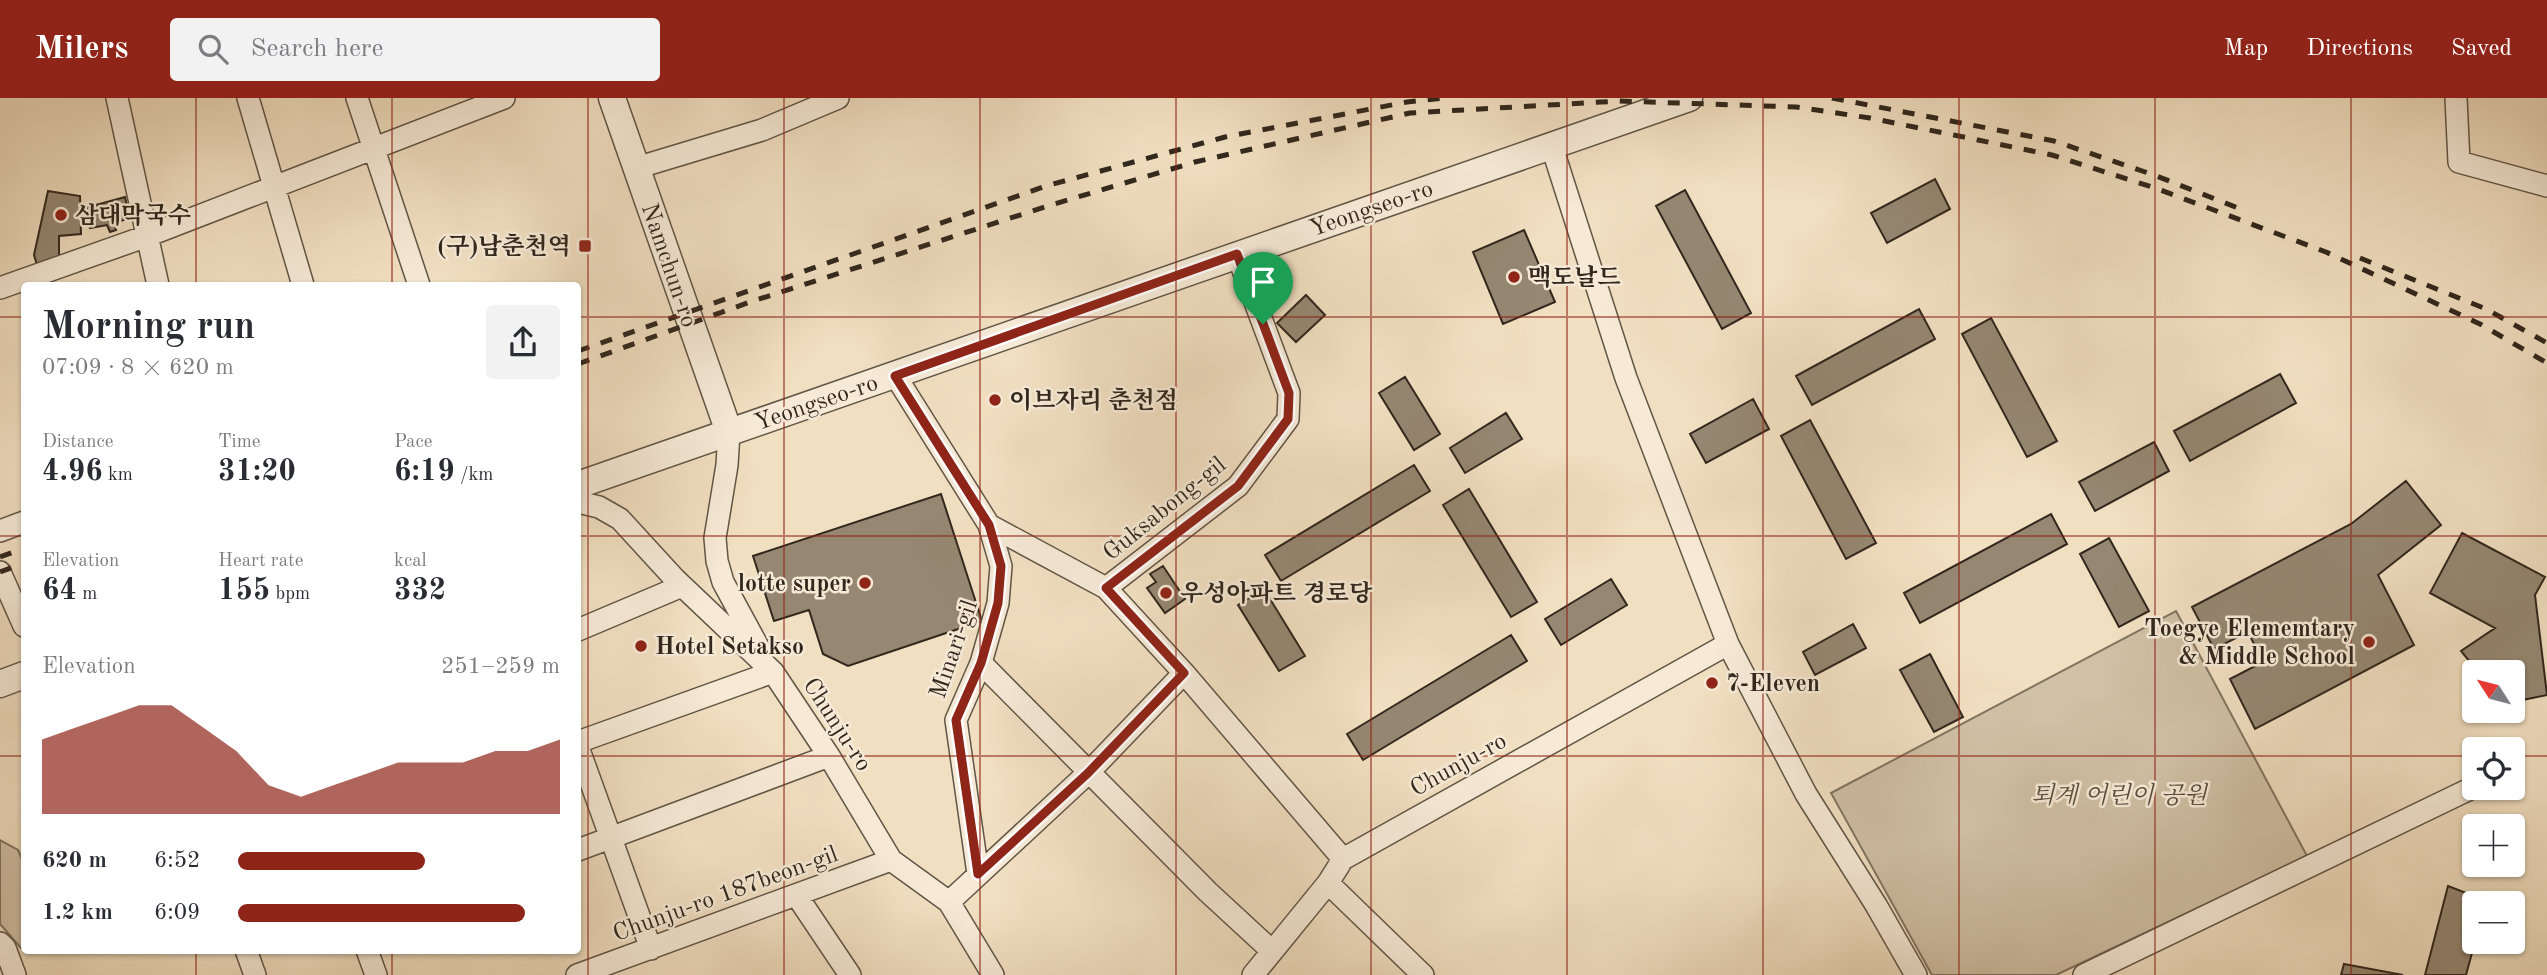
<!DOCTYPE html>
<html lang="en">
<head>
<meta charset="utf-8">
<style>
	:root { --surface:#fff; --page:#f2f2f3; --text:#2b2b33; --muted:#7c7c81; --accent:#8f2418 }
	body { margin:0; font-family:"Old Standard TT","Noto Serif KR",serif; background:var(--page); color:var(--text); height:100vh; display:flex; flex-direction:column; font-size:26px; white-space:nowrap }
	* { box-sizing:border-box; margin:0 }
	p { font-size:23px; color:var(--muted) }
	.icon { flex:none; width:38px; height:38px; fill:none; stroke:currentColor; stroke-width:2; stroke-linecap:round; stroke-linejoin:round }
	.map { position:relative; flex:1; overflow:hidden }
	.side { position:absolute; left:21px; top:184px; width:560px; height:672px; display:flex; flex-direction:column; background:var(--surface); border-radius:7px; box-shadow:0 2px 5px #0004 }
	.side>* { flex:none }
	.needle { width:46px; rotate:306deg }
	.tools { position:absolute; left:2462px; top:562px; display:grid; gap:14px }
	.tools a { display:grid; place-items:center; width:63px; height:63px; border-radius:7px; background:var(--surface); box-shadow:0 2px 5px #0004; font-size:35px }
	.pin { position:absolute; display:grid; place-items:center; width:60px; height:60px; color:#fff; margin:-72px -30px; border-radius:50% 50% 50% 0; rotate:-45deg; box-shadow:0 0 7px #0007 }
	.pin .icon { rotate:45deg }
	.round { display:grid; place-items:center; flex:none; width:74px; height:74px; border-radius:7px; background:var(--page) }
	.summary { display:flex; align-items:center; justify-content:space-between; height:119px; padding:0 21px }
	h1 { font-size:38px; font-weight:700; line-height:52px }
	.stats { display:grid; grid-template-columns:repeat(3,1fr); gap:10px; height:119px; padding:7px 21px }
	.stats div { display:grid; align-content:center }
	.stats b { font-size:30px; font-weight:700 }
	.stats small { font-size:19px; font-weight:400 }
	.stats p { font-size:19px }
	.chart { height:196px; padding:14px 21px }
	.chart p { display:flex; justify-content:space-between }
	.chart svg { width:100%; height:126px; margin-top:7px; fill:var(--accent); opacity:.7 }
	ul { padding:0 21px; list-style:none; font-size:23px }
	li { display:grid; grid-template-columns:112px 84px 1fr; align-items:center; height:52px }
	li i { height:18px; border-radius:9px; background:var(--accent) }
	header { display:flex; align-items:center; gap:42px; box-sizing:border-box; height:98px; padding:0 35px; background:var(--accent); color:#fff }
	header strong { font-size:33px }
	nav { display:flex; gap:38px; margin-inline-start:auto; font-size:24px }
	.search { width:490px; height:63px; background:var(--page); display:flex; align-items:center; gap:18px; box-sizing:border-box; padding:0 24px; border-radius:7px; color:var(--muted); font-size:26px }
	.map>svg:first-child { display:block }
	.green { fill:#d0c0a5; stroke:#807461; stroke-width:2 }
	.building { fill:#958772; stroke:#31271d; stroke-width:2 }
	.lines { fill:none; stroke-linecap:round; stroke-linejoin:round }
	.minor-casing { stroke:#615546; stroke-width:24 }
	.tertiary-casing { stroke:#615546; stroke-width:29 }
	.minor { stroke:#f6ead7; stroke-width:21 }
	.tertiary { stroke:#f6ead7; stroke-width:26 }
	.rail { stroke:#31271d; stroke-width:5; stroke-dasharray:12 12; stroke-linecap:butt }
	.route-casing { stroke:#fff; stroke-width:14 }
	.route { stroke:#8f2418; stroke-width:9 }
	.grid { fill:none; stroke:#8f2418; stroke-width:2; stroke-opacity:0.55 }
	.poi-dot { fill:#8f2418; stroke:#f6ead7; stroke-width:2.5 }
	.labels { text-anchor:middle; stroke-width:5; stroke-linejoin:round; paint-order:stroke }
	.street-label { font-size:24px; fill:#31271d; stroke:#f6ead7 }
	.poi-label { font-size:24px; font-weight:bold; fill:#31271d; stroke:#f6ead7; text-anchor:start }
	.park-label { font-size:24px; font-style:italic; fill:#594d3f; stroke:#f6ead7 }
</style>
</head>
<body>
<header>
<strong>Milers</strong>
<div class="search"><svg class="icon" aria-label="search" viewBox="0 0 24 24"><circle cx="10" cy="10" r="6"/><path d="M15 15l6 6"/></svg>Search here</div>
<nav><a>Map</a><a>Directions</a><a>Saved</a></nav>
</header>
<div class="map">
<svg width="2547" height="877" viewBox="0 0 2547 877">
	<rect width="100%" height="100%" fill="#f1dfc1"/>
	<filter id="stains"><feTurbulence type="fractalNoise" baseFrequency=".00286" numOctaves="4"/><feColorMatrix values="0 0 0 0 .2 0 0 0 0 .09 0 0 0 0 .02 0 0 0 .5 -.17"/></filter>
	<radialGradient id="worn" r=".72"><stop offset=".6" stop-color="#630" stop-opacity="0"/><stop offset="1" stop-color="#630" stop-opacity=".3"/></radialGradient>
	<path class="green" d="M2176,513L2307,758L2056,877H1932L1831,695Z
		M0,742L18,752L24,765V849L21,850L0,826Z"/>
	<path class="building" d="M1935,81L1950,111L1887,145L1871,115Z
		M1685,92L1751,215L1722,231L1656,108Z
		M48,93L80,98L81,136L59,138V159L37,167L34,157Z
		M125,99L130,120L114,125L116,132L110,134L107,127L90,130L85,110Z
		M1524,132L1555,204L1503,226L1473,154Z
		M1306,197L1325,217L1296,244L1277,225Z
		M1919,211L1935,241L1812,307L1796,278Z
		M1991,220L2057,343L2027,359L1962,236Z
		M2280,276L2296,305L2190,363L2174,333Z
		M1405,279L1440,336L1414,352L1379,295Z
		M1753,301L1769,331L1706,365L1690,336Z
		M1506,315L1522,341L1465,375L1450,350Z
		M1810,322L1876,445L1846,461L1781,338Z
		M2154,344L2169,373L2095,413L2079,384Z
		M1414,367L1430,393L1281,483L1265,457Z
		M2406,383L2441,427L2378,477L2414,547L2255,631L2230,581L2263,564L2248,534L2214,551L2192,509L2351,426Z
		M1469,391L1537,504L1511,519L1443,407Z
		M941,396L982,523L848,568L823,556L809,512L774,523L753,458Z
		M2051,416L2067,446L1920,525L1904,495Z
		M2462,435L2545,479L2535,497L2547,597L2513,604V574H2478L2461,553L2495,530L2430,495Z
		M2109,440L2149,513L2119,529L2080,456Z
		M1163,468L1185,501L1165,515L1147,490L1156,484L1150,476Z
		M1611,481L1627,507L1561,547L1545,521Z
		M1264,491L1305,558L1279,573L1238,507Z
		M1853,526L1866,550L1815,577L1803,554Z
		M1511,537L1527,563L1363,662L1347,636Z
		M1930,556L1963,619L1934,634L1900,572Z
		M2448,788L2487,803L2474,805L2475,844L2466,877H2425Z
		M2344,866L2403,877H2341Z"/>
	<g class="lines">
		<defs>
			<path id="minor" d="M117,0L158,187
				M248,0L303,187
				M357,0L419,187
				M2456,0L2459,64L2547,88
				M1551,46L1626,280L1728,546L1806,696L1876,807L1916,877
				M636,70L762,32L838,0
				M0,190L147,138L504,0
				M895,277L989,427L1106,490L1184,575L1343,761
				M729,334L727,367L715,440L717,463L723,484L761,554
				M578,404L599,409L620,421L675,481L773,574L829,658L891,762L949,804L993,877
				M0,433L24,424
				M0,474L24,528
				M1106,490L1238,388L1288,321L1289,295L1237,156
				M578,532L682,488
				M981,565L1208,794L1272,853
				M578,644L773,574
				M578,649L651,851
				M578,752L829,658
				M978,776L956,622L981,565L998,505L1001,468L989,427
				M1328,785L1423,877
				M797,798L850,877
				M949,804L1088,675L1184,575
				M0,845L5,850L15,877
				M246,852L255,877
				M367,852L376,877
				M577,877L891,762
				M1253,877L1328,785L1343,761L1728,546
				M2084,877L2474,689"/>
			<path id="tertiary" d="M612,0L729,334
				M578,387L1689,0
				M0,586L24,577"/>
		</defs>
		<use href="#minor" class="minor-casing"/>
		<use href="#tertiary" class="tertiary-casing"/>
		<use href="#minor" class="minor"/>
		<use href="#tertiary" class="tertiary"/>
		<path class="rail" d="M1832,0L2054,43L2154,77L2243,112
			M2360,160L2486,211L2547,245
			M578,253L1046,88L1225,39L1407,4L1445,0
			M578,266L750,204L1051,107L1195,64L1410,15L1619,3L1796,9L1870,20L2052,57L2155,90L2326,154L2480,226L2547,265
			M0,459L24,450
			M0,474L24,465"/>
	</g>
	<g class="lines">
		<defs>
			<path id="route" d="M1237,156L1289,295L1288,321L1238,388L1106,490L1184,575L1088,675L978,776L956,622L981,565L998,505L1001,468L989,427L895,278Z"/>
		</defs>
		<use href="#route" class="route-casing"/>
		<use href="#route" class="route"/>
	</g>
	<path class="grid" d="M196,0V187M392,0V187M588,0V877M784,0V877M980,0V877M1176,0V877M1371,0V877M1567,0V877M1763,0V877M1959,0V877M2155,0V877M2351,0V877M0,219H24M578,219H2547M0,438H24M578,438H2547M0,658H24M578,658H2474M2513,658H2547M196,852V877M392,852V877"/>
	<g class="poi-dot">
		<circle cx="61" cy="117" r="7"/>
		<rect x="578" y="141" width="14" height="14" rx="3.5"/>
		<circle cx="1514" cy="179" r="7"/>
		<circle cx="995" cy="302" r="7"/>
		<circle cx="865" cy="485" r="7"/>
		<circle cx="1166" cy="495" r="7"/>
		<circle cx="2369" cy="544" r="7"/>
		<circle cx="641" cy="548" r="7"/>
		<circle cx="1712" cy="585" r="7"/>
	</g>
	<g class="labels">
		<g class="street-label">
			<text transform="translate(1371 110) rotate(-19)" y="8">Yeongseo-ro</text>
			<text transform="translate(670 167) rotate(71)" y="8">Namchun-ro</text>
			<text transform="translate(816 304) rotate(-19)" y="8">Yeongseo-ro</text>
			<text transform="translate(1164 410) rotate(-39)" y="8">Guksabong-gil</text>
			<text transform="translate(953 551) rotate(-71)" y="8">Minari-gil</text>
			<text transform="translate(838 626) rotate(57)" y="8">Chunju-ro</text>
			<text transform="translate(1458 666) rotate(-29)" y="8">Chunju-ro</text>
			<text transform="translate(725 795) rotate(-20)" y="8">Chunju-ro 187beon-gil</text>
		</g>
		<g class="poi-label">
			<text x="75" y="125">삼대막국수</text>
			<text x="571" y="156" text-anchor="end">(구)남춘천역</text>
			<text x="1528" y="187">맥도날드</text>
			<text x="1009" y="310">이브자리 춘천점</text>
			<text x="851" y="493" text-anchor="end">lotte super</text>
			<text x="1180" y="503">우성아파트 경로당</text>
			<text x="2355" y="538" text-anchor="end">Toegye Elememtary<tspan x="2355" dy="28">&amp; Middle School</tspan></text>
			<text x="655" y="556">Hotel Setakso</text>
			<text x="1726" y="593">7-Eleven</text>
		</g>
		<g class="park-label">
			<text x="2119" y="705">퇴계 어린이 공원</text>
		</g>
	</g>
	<rect width="100%" height="100%" filter="url(#stains)"/>
	<rect width="100%" height="100%" fill="url(#worn)"/>
</svg>
<div class="tools">
<a><svg class="needle" viewBox="-14 -14 28 28"><path d="M0-13l5 13h-10z" fill="#e53935"/><path d="M0 13l5-13h-10z" fill="#7c7c81"/></svg></a>
<a><svg class="icon" aria-label="locate" viewBox="0 0 24 24"><circle cx="12" cy="12" r="6"/><path d="M12 2v4M12 18v4M2 12h4M18 12h4"/></svg></a>
<a>+</a>
<a>−</a>
</div>
<div class="pin" style="left:1263px;top:226px;background:#1e9e55"><svg class="icon" aria-label="arrive" viewBox="0 0 24 24"><path d="M6 21V4h12l-3 4 3 4H6"/></svg></div>
<section class="side">
<div class="summary"><div><h1>Morning run</h1><p>07:09 · 8 × 620 m</p></div><a class="round"><svg class="icon" aria-label="share" viewBox="0 0 24 24"><path d="M12 15V3M7 8l5-5 5 5M5 13v7h14v-7"/></svg></a></div>
<div class="stats">
<div><p>Distance</p><b>4.96<small> km</small></b></div>
<div><p>Time</p><b>31:20</b></div>
<div><p>Pace</p><b>6:19<small> /km</small></b></div>
</div>
<div class="stats">
<div><p>Elevation</p><b>64<small> m</small></b></div>
<div><p>Heart rate</p><b>155<small> bpm</small></b></div>
<div><p>kcal</p><b>332</b></div>
</div>
<div class="chart"><p><span>Elevation</span>251–259 m</p>
<svg viewBox="0 0 160 44" preserveAspectRatio="none"><path d="M0 44V18L10 14L20 10L30 6L40 6L50 14L60 22L70 34L80 38L90 34L100 30L110 26L120 26L130 26L140 22L150 22L160 18V44z"/></svg>
</div>
<ul>
<li><b>620 m</b>6:52<i style="width:58%"></i></li>
<li><b>1.2 km</b>6:09<i style="width:89%"></i></li>
</ul>
</section>
</div>
</body>
</html>
